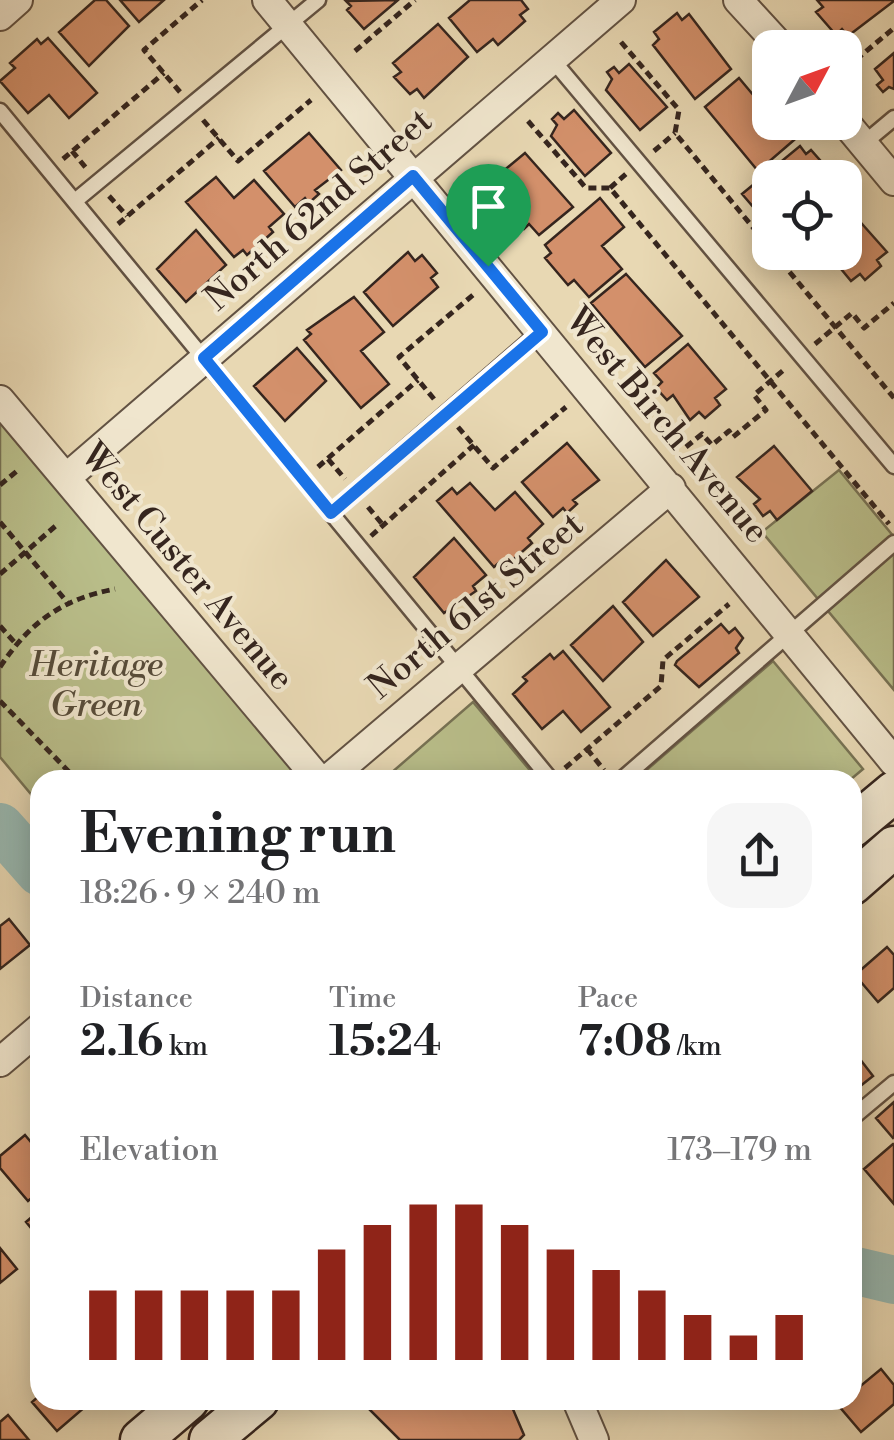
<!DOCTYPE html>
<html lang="en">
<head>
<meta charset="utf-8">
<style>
	:root { --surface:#fff; --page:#f6f6f6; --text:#202124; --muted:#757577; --accent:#8f2418 }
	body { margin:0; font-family:"Libre Bodoni",serif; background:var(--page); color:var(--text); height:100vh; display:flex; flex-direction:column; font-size:38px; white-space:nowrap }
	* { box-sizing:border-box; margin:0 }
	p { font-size:32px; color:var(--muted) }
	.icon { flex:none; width:55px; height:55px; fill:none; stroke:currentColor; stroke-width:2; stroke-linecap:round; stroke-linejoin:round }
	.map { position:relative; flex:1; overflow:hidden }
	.sheet { position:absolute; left:30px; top:770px; width:832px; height:640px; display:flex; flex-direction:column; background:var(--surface); border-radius:30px; box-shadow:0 5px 25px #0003 }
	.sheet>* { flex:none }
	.needle { width:65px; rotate:49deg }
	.controls { position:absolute; left:752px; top:30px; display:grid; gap:20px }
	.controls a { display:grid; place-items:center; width:110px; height:110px; border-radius:20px; background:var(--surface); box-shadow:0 5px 25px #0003; font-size:50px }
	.pin { position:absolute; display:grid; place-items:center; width:85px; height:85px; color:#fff; margin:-102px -42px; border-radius:50% 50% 50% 0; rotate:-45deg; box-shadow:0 0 10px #0007 }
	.pin .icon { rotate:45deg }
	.round { display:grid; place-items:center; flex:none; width:105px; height:105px; border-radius:30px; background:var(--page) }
	.head { display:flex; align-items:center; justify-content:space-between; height:170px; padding:0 50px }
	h1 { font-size:55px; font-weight:700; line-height:75px }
	.metrics { display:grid; grid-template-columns:repeat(3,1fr); gap:15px; height:170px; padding:10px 50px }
	.metrics div { display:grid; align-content:center }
	.metrics b { font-size:42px; font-weight:700 }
	.metrics small { font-size:28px; font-weight:400 }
	.metrics p { font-size:28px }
	.chart { height:280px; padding:20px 50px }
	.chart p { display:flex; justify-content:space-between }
	.chart svg { width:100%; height:180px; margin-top:10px; stroke:var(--accent); stroke-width:6 }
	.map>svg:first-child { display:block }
	.green { fill:#b9be8a; stroke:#777254; stroke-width:2.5 }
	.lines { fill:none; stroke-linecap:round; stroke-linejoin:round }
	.river { stroke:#98b9b2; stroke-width:48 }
	.building { fill:#d3906b; stroke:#35251e; stroke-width:2.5 }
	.lane-casing { stroke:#625243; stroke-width:19 }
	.street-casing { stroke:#625243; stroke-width:32 }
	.secondary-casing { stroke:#35251e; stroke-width:45 }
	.path { stroke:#35251e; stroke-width:5; stroke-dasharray:8 5; stroke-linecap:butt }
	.lane { stroke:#f0e6ce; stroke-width:14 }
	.street { stroke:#f0e6ce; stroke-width:28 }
	.secondary { stroke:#f0e6ce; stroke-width:40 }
	.route-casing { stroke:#fff; stroke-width:20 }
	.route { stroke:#1a73e8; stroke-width:12 }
	.labels { text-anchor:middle; stroke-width:8; stroke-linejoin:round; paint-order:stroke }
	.street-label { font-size:35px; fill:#35251e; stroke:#f0e6ce }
	.park-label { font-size:35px; font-style:italic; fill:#564b39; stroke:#f0e6ce }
</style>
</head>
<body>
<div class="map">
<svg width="894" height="1440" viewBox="0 0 894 1440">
	<rect width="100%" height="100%" fill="#e8d8b3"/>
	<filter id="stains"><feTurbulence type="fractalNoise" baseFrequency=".002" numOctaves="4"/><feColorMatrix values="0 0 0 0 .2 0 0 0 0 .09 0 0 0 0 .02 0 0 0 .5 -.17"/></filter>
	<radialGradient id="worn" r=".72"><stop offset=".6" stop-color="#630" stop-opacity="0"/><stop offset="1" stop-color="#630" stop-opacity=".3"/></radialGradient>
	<path class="green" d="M0,422L302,780H40V805L0,757Z
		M839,470L894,537V690L762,532Z
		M773,661L863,769L850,780H635Z
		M473,702L538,780H383Z"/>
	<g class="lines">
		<path class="river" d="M0,827L40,872
			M852,1270L894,1280"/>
	</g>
	<path class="building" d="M95,0H106L129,26L89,66L59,32Z
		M120,0H164L139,22Z
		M398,0L364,29L347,10L351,6L346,1Z
		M470,0H521L528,9L520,15L525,21L498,45L493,39L477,52L449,18Z
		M817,0H894V1L848,36L842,29L836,35L816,12L823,7Z
		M677,13L682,20L689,14L731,69L695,99L653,45L659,39L654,32Z
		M438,24L468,57L424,98L417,89L410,94L394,77L401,72L393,63Z
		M48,38L97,93L69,118L49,95L28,113L0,81L15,68L10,63L37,39L41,44Z
		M894,53V89L889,87L883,92L877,85L883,80L875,69Z
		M629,64L667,107L640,130L606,90L612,79L607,72L614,67L619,73Z
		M739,78L770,115V122H780L794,140L758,171L705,107Z
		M574,110L611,153L585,176L551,136L557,125L552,119L558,113L564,119Z
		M309,133L341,170L315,190L319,194L309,203L305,198L295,207L264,171Z
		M800,146L806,154L811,150L833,175L770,178L767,223L742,194Z
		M525,153L573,207L539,235L529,224L524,229L514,217L519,212L490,182Z
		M216,177L234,198L254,180L284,214L269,227L273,232L247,255L243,250L234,257L186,202Z
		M600,198L624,227L602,246L622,269L589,297L574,280L568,285L545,258L551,253L545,245Z
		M847,207L887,252L877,260L881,266L865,280L860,274L851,281L827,252H845Z
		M196,230L226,265L186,302L157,269Z
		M408,252L415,261L422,255L437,273L431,278L438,287L393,326L364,292Z
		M626,274L682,336L645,367L591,303Z
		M354,297L384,332L361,351L389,384L361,408L304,340L311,334L307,330Z
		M688,344L726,389L715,398L720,405L705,418L699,412L690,420L673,395L667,400L656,388L662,382L654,373Z
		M297,348L326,381L285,421L254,386Z
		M567,443L599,480L573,500L577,504L567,513L563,508L553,517L522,482Z
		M774,446L812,491L777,520L770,511L763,516L754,504L760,499L737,477Z
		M470,483L495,510L515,492L543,524L528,538L532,543L506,566L501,561L494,567L437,501L452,488L457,494Z
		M454,538L486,575L473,586L476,591L444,613L414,577Z
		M666,560L699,597L653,636L623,602Z
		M613,606L643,642L603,681L571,645Z
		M721,624L729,633L735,628L743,638L736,648L739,653L699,687L675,665L677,661Z
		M563,651L610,707L581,732L563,711L542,729L513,694L527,681L523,677L550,654L554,659Z
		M9,919L30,945L0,969V926Z
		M887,947L894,955V988L878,1002L855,975Z
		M856,1054L873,1076L854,1091L852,1057Z
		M894,1102V1137L893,1138L876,1118Z
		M25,1135L40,1153V1191L28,1201L0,1168V1156Z
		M893,1144H894V1204L864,1169Z
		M40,1210V1239L26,1222Z
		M0,1248L17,1269L0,1283Z
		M881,1369L894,1385V1404L861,1432L838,1405L852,1400V1393Z
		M40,1395V1400H93L57,1431L32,1402Z
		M360,1400H509L524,1435L519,1440H400Z
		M8,1415L29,1440H0V1422Z"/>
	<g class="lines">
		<defs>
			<path id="lane" d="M551,58L894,466
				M0,111L551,780
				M863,144L894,118
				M75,201L318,0
				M331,513L541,331
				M621,780L894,543
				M852,1118L894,1083"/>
			<path id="street" d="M267,0L894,762
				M738,0L782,48
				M0,16L18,0
				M845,122L894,181
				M0,400L319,780
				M66,478L621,0
				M327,780L671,488
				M0,1062L40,1028
				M577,1400L594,1440"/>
			<path id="secondary" d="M852,827L894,792
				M852,884L894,847
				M141,1440L188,1400
				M210,1440L258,1400"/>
		</defs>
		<use href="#lane" class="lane-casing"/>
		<use href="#street" class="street-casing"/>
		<use href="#secondary" class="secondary-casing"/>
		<path class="path" d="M621,42L679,110L675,133L770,248
			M355,51L415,0
			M846,68L894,28
			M180,92L144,50L202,0
			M203,120L238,161L311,100
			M528,121L586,188H610L889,524
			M72,151L86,168
			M654,151L675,133
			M63,159L164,73
			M610,188L626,174
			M109,196L127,216
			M118,224L219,138
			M773,252L894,398
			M815,344L852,313L864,328L894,303
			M434,399L399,357L473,295
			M458,427L493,468L566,407
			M686,447L702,434L712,445L729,431L733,437L766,410L754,395L786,368
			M328,459L345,479
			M318,467L418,380
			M0,485L17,471
			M368,507L383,525
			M0,522L67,602
			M371,536L474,445
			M0,574L59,523
			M0,626L16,644
			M0,667C30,622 62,599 115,589
			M0,701L77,780
			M587,749L604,770
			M565,768L661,686L663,660L729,604"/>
		<use href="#lane" class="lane"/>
		<use href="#street" class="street"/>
		<use href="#secondary" class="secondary"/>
	</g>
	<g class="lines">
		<defs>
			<path id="route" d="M413,176L542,332L331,513L204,358Z"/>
		</defs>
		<use href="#route" class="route-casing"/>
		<use href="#route" class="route"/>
	</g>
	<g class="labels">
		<g class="street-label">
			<text transform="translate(318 209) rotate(-41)" y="12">North 62nd Street</text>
			<text transform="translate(668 425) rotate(50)" y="12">West Birch Avenue</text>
			<text transform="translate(188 566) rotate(50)" y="12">West Custer Avenue</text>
			<text transform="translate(475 605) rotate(-40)" y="12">North 61st Street</text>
		</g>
		<g class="park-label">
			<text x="96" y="676">Heritage<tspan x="96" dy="40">Green</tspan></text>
		</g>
	</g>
	<rect width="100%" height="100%" filter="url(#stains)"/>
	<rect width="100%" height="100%" fill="url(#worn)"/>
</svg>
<div class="controls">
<a><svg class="needle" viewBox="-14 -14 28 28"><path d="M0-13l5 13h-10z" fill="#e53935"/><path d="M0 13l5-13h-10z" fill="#757577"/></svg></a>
<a><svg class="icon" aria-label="locate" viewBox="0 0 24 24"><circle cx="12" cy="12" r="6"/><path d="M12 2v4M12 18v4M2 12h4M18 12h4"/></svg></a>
</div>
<div class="pin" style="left:488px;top:266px;background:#1e9e55"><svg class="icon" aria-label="arrive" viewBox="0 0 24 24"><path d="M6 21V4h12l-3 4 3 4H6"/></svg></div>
<section class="sheet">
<div class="head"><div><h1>Evening run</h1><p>18:26 · 9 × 240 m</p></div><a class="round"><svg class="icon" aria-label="share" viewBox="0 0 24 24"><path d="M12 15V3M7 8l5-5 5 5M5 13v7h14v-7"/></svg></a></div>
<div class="metrics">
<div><p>Distance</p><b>2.16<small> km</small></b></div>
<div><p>Time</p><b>15:24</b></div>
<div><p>Pace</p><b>7:08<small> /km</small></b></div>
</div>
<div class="chart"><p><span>Elevation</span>173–179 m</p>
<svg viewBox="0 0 160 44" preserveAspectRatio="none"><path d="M5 44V27M15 44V27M25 44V27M35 44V27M45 44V27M55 44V17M65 44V11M75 44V6M85 44V6M95 44V11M105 44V17M115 44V22M125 44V27M135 44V33M145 44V38M155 44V33"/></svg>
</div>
</section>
</div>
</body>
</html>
